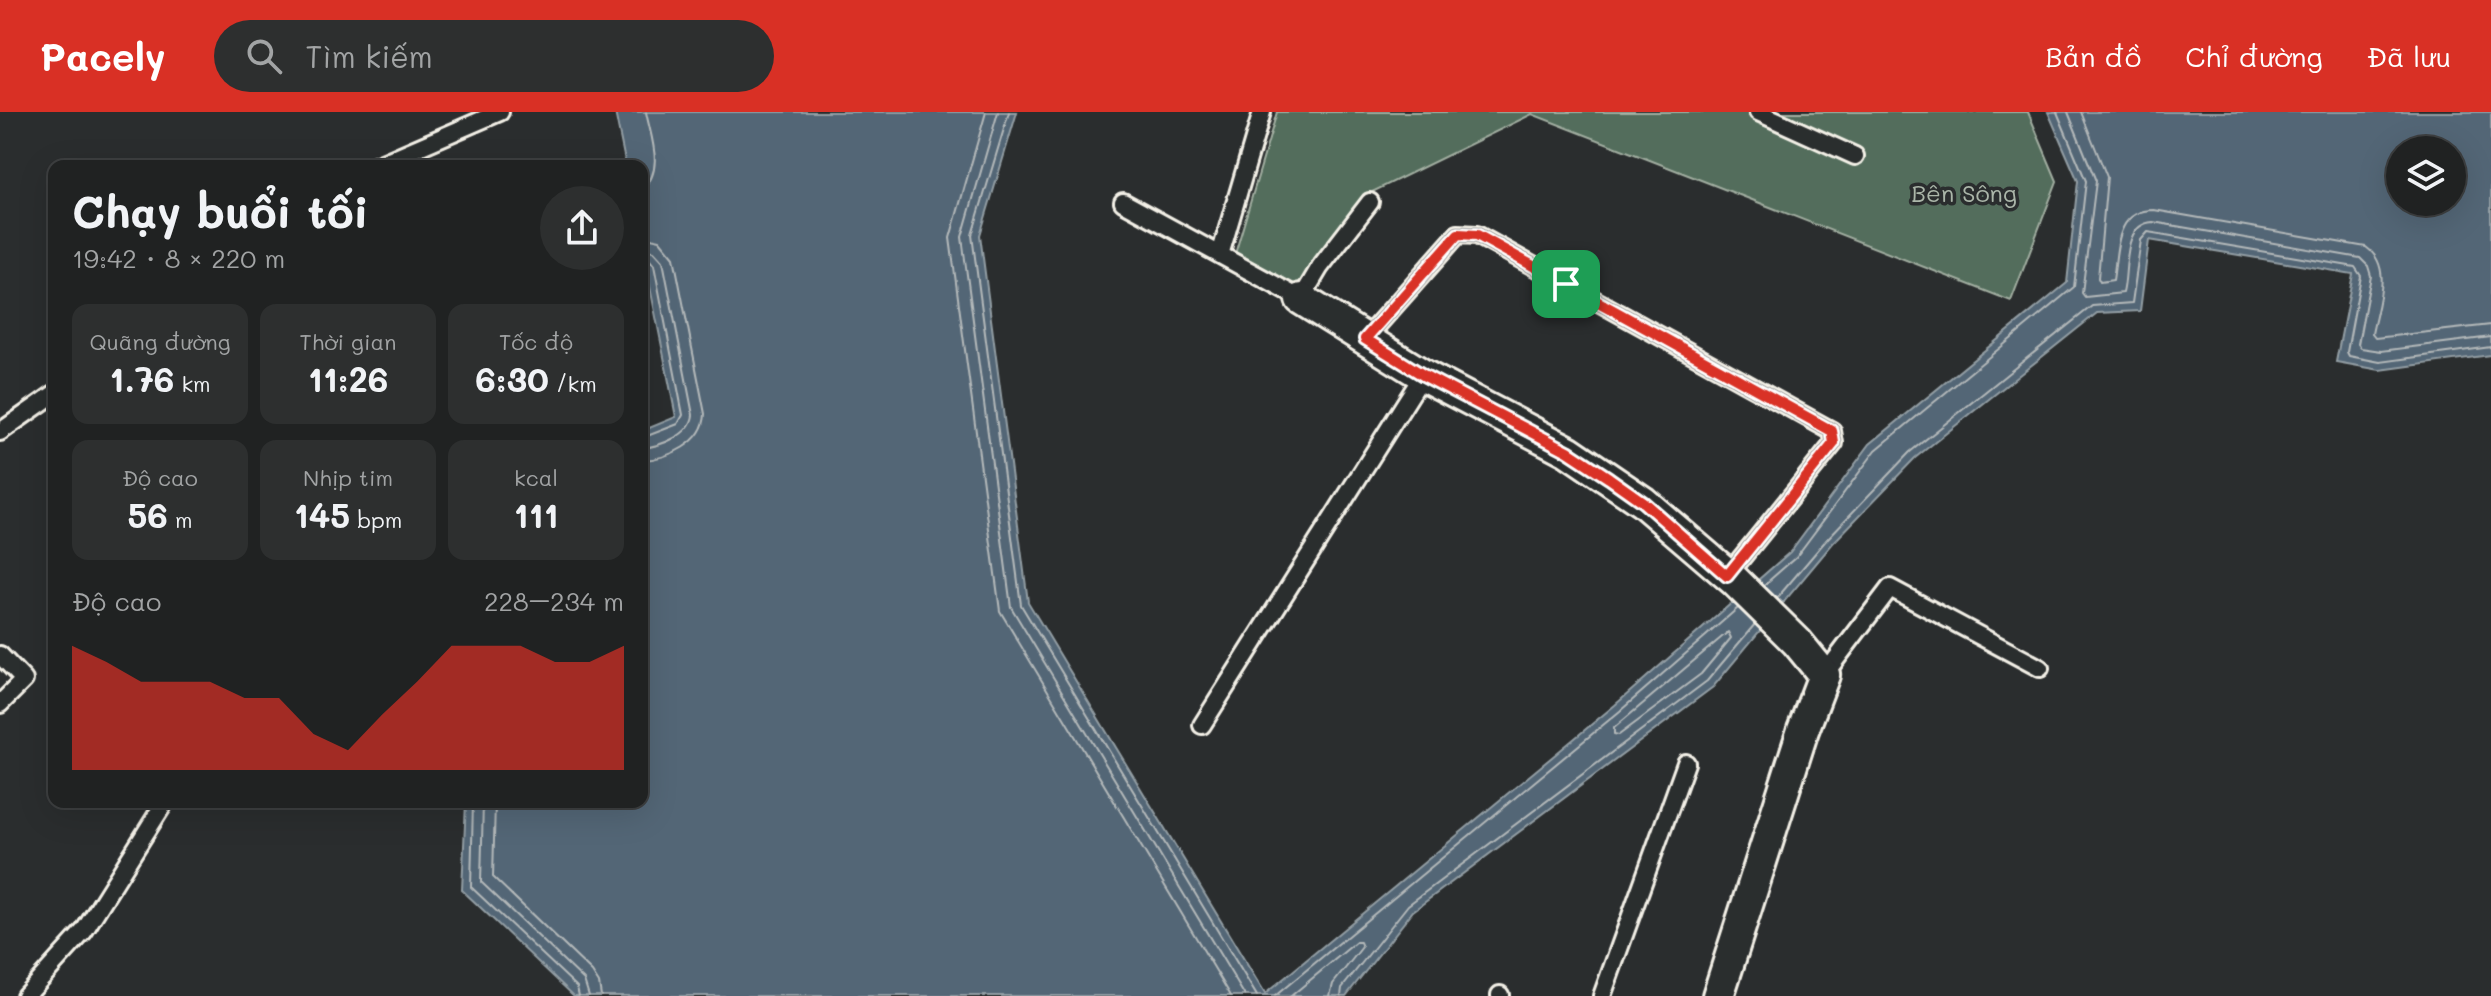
<!DOCTYPE html>
<html lang="vi">
<head>
<meta charset="utf-8">
<style>
	:root { --surface:#202222; --page:#2d2f2f; --text:#f1f3f6; --muted:#a2a4a5; --line:#3d3f40; --accent:#d93025 }
	body { margin:0; font-family:Mali,sans-serif; background:var(--page); color:var(--text); height:100vh; display:flex; flex-direction:column; font-size:30px; white-space:nowrap }
	* { box-sizing:border-box; margin:0 }
	p { font-size:26px; color:var(--muted) }
	.icon { flex:none; width:44px; height:44px; fill:none; stroke:currentColor; stroke-width:2; stroke-linecap:round; stroke-linejoin:round }
	.map { position:relative; flex:1; overflow:hidden }
	.details { position:absolute; left:48px; top:48px; width:600px; height:648px; display:flex; flex-direction:column; background:var(--surface); border-radius:16px; box-shadow:0 8px 32px #0002,0 0 0 2px var(--line) }
	.details>* { flex:none }
	.controls { position:absolute; left:2386px; top:24px; display:grid; gap:16px }
	.controls a { display:grid; place-items:center; width:80px; height:80px; border-radius:50%; background:var(--surface); box-shadow:0 8px 32px #0002,0 0 0 2px var(--line); font-size:40px }
	.pin { position:absolute; display:grid; place-items:center; width:68px; height:68px; color:#fff; margin:-34px; border-radius:16px; box-shadow:0 4px 12px #0006 }
	.round { display:grid; place-items:center; flex:none; width:84px; height:84px; border-radius:42px; background:var(--page) }
	.summary { display:flex; align-items:center; justify-content:space-between; height:136px; padding:0 24px }
	h1 { font-size:44px; font-weight:700; line-height:60px }
	.stats { display:grid; grid-template-columns:repeat(3,1fr); gap:12px; height:136px; padding:8px 24px }
	.stats div { display:grid; align-content:center; border-radius:16px; background:var(--page); text-align:center }
	.stats b { font-size:34px; font-weight:700 }
	.stats small { font-size:22px; font-weight:400 }
	.stats p { font-size:22px }
	.chart { height:224px; padding:16px 24px }
	.chart p { display:flex; justify-content:space-between }
	.chart svg { width:100%; height:144px; margin-top:8px; fill:var(--accent); opacity:.7 }
	header { display:flex; align-items:center; gap:48px; box-sizing:border-box; height:112px; padding:0 40px; background:var(--accent); color:#fff }
	header strong { font-size:38px }
	nav { display:flex; gap:44px; margin-inline-start:auto; font-size:28px }
	.search { width:560px; height:72px; background:var(--page); display:flex; align-items:center; gap:20px; box-sizing:border-box; padding:0 28px; border-radius:44px; color:var(--muted); font-size:30px }
	.map>svg:first-child { display:block }
	.green { fill:#526d5c; stroke:#a3afa2; stroke-width:2 }
	.water { fill:#536676; stroke:#939ea4; stroke-width:2; fill-rule:evenodd }
	.lines { fill:none; stroke-linecap:round; stroke-linejoin:round }
	.shore { stroke:#b4b9ba; stroke-width:2 }
	.service-casing { stroke:#f4f1e8; stroke-width:22 }
	.minor-casing { stroke:#f4f1e8; stroke-width:36 }
	.service { stroke:#2a2d2e; stroke-width:16 }
	.minor { stroke:#2a2d2e; stroke-width:30 }
	.route-casing { stroke:#fff; stroke-width:16 }
	.route { stroke:#d93025; stroke-width:10 }
	.labels { text-anchor:middle; stroke-width:7; stroke-linejoin:round; paint-order:stroke }
	.park-label { font-size:24px; fill:#abb6a9; stroke:#2a2d2e }
</style>
</head>
<body>
<header>
<strong>Pacely</strong>
<div class="search"><svg class="icon" aria-label="search" viewBox="0 0 24 24"><circle cx="10" cy="10" r="6"/><path d="M15 15l6 6"/></svg>Tìm kiếm</div>
<nav><a>Bản đồ</a><a>Chỉ đường</a><a>Đã lưu</a></nav>
</header>
<div class="map">
<svg width="2491" height="884" viewBox="0 0 2491 884">
	<rect width="100%" height="100%" fill="#2a2d2e"/>
	<filter id="ink" filterUnits="userSpaceOnUse"><feTurbulence type="fractalNoise" baseFrequency=".0125" numOctaves="2"/><feDisplacementMap in="SourceGraphic" scale="16" xChannelSelector="R" yChannelSelector="G"/><feConvolveMatrix kernelMatrix="1 2 1 2 8 2 1 2 1" color-interpolation-filters="sRGB"/></filter>
	<g filter="url(#ink)">
		<path class="green" d="M1277,0H2028L2057,69L2011,189L1532,2L1370,81L1297,177L1235,142Z"/>
		<path class="water" d="M615,0H1017L980,123L1028,490L1265,882L1615,593L1790,440L1870,332L2067,171L2078,69L2048,0H2491V243L2380,258L2336,250L2353,162L2149,128L2140,199L2097,201L1915,346L1833,431L1713,575L1413,799L1346,884H574L462,778L466,690H642V319L676,305L642,135V54H626ZM2400,38H2452V90H2400Z"/>
		<g class="lines">
			<path class="shore" d="M986,0L950,126L1000,499L1231,884
				M998,0L962,125L1011,495L1245,884
				M1009,0L972,123L1021,493L1257,884
				M2068,0L2096,69L2082,181L2085,185L2123,181C2129,158 2121,112 2153,110L2360,146L2368,154L2371,164L2358,232L2361,236L2381,239L2491,225
				M2081,0L2107,65L2098,166L2100,170L2113,168C2118,139 2114,98 2154,98L2366,135C2394,155 2377,194 2372,222L2375,226L2491,213
				M642,78C665,58 651,26 646,0
				M642,124L660,128L674,145L705,302C704,331 668,347 642,348
				M642,136L654,139L663,149L693,303C691,323 661,334 642,336
				M642,146L649,147L654,153L683,303L678,312L642,326
				M1764,473L1796,445L1876,338L2074,175L2086,69L2057,0
				M1777,486L1828,426L1910,340L2092,194L2132,191L2141,128L2148,120L2355,155L2361,164L2347,240L2349,244L2380,250L2491,235
				M1728,520L1731,526L1701,562L1619,623L1614,622V616Z
				M473,690L471,775L577,875L579,884
				M483,690L481,770L584,868L589,884
				M495,690L493,765L592,860L599,871L601,884
				M1275,884L1620,599L1738,496
				M1291,884L1356,830H1360L1362,835L1333,872L1330,884
				M1341,884L1342,876L1408,793L1707,569L1755,512"/>
			<defs>
				<path id="service" d="M1758,0L1855,44
					M375,54L500,0
					M1123,90L1301,187L1320,155L1370,90
					M1220,143L1262,0
					M1365,227L1458,122L1477,123L1832,319L1834,331L1727,464
					M0,320L54,282
					M0,543L24,568L0,592
					M1824,563L1890,476L2040,556
					M1202,613L1423,263
					M25,884L84,819L165,690
					M1500,884V883
					M1602,884L1686,651"/>
				<path id="minor" d="M1301,187L1423,263L1568,339L1643,390L1734,468L1797,530L1824,563L1803,618L1718,884"/>
			</defs>
			<use href="#service" class="service-casing"/>
			<use href="#minor" class="minor-casing"/>
			<use href="#service" class="service"/>
			<use href="#minor" class="minor"/>
		</g>
	</g>
	<g class="lines" filter="url(#ink)">
		<defs>
			<path id="route" d="M1458,122L1477,123L1832,319L1834,331L1727,464L1643,390L1609,366L1568,339L1423,263L1365,227Z"/>
		</defs>
		<use href="#route" class="route-casing"/>
		<use href="#route" class="route"/>
	</g>
	<g class="labels">
		<g class="park-label">
			<text x="1964" y="90">Bên Sông</text>
		</g>
	</g>
</svg>
<div class="controls">
<a><svg class="icon" aria-label="layers" viewBox="0 0 24 24"><path d="M12 4l9 5-9 5-9-5zM3 14l9 5 9-5"/></svg></a>
</div>
<div class="pin" style="left:1566px;top:172px;background:#1e9e55"><svg class="icon" aria-label="arrive" viewBox="0 0 24 24"><path d="M6 21V4h12l-3 4 3 4H6"/></svg></div>
<section class="details">
<div class="summary"><div><h1>Chạy buổi tối</h1><p>19:42 · 8 × 220 m</p></div><a class="round"><svg class="icon" aria-label="share" viewBox="0 0 24 24"><path d="M12 15V3M7 8l5-5 5 5M5 13v7h14v-7"/></svg></a></div>
<div class="stats">
<div><p>Quãng đường</p><b>1.76<small> km</small></b></div>
<div><p>Thời gian</p><b>11:26</b></div>
<div><p>Tốc độ</p><b>6:30<small> /km</small></b></div>
</div>
<div class="stats">
<div><p>Độ cao</p><b>56<small> m</small></b></div>
<div><p>Nhịp tim</p><b>145<small> bpm</small></b></div>
<div><p>kcal</p><b>111</b></div>
</div>
<div class="chart"><p><span>Độ cao</span>228–234 m</p>
<svg viewBox="0 0 160 44" preserveAspectRatio="none"><path d="M0 44V6L10 11L20 17L30 17L40 17L50 22L60 22L70 33L80 38L90 27L100 17L110 6L120 6L130 6L140 11L150 11L160 6V44z"/></svg>
</div>
</section>
</div>
</body>
</html>
